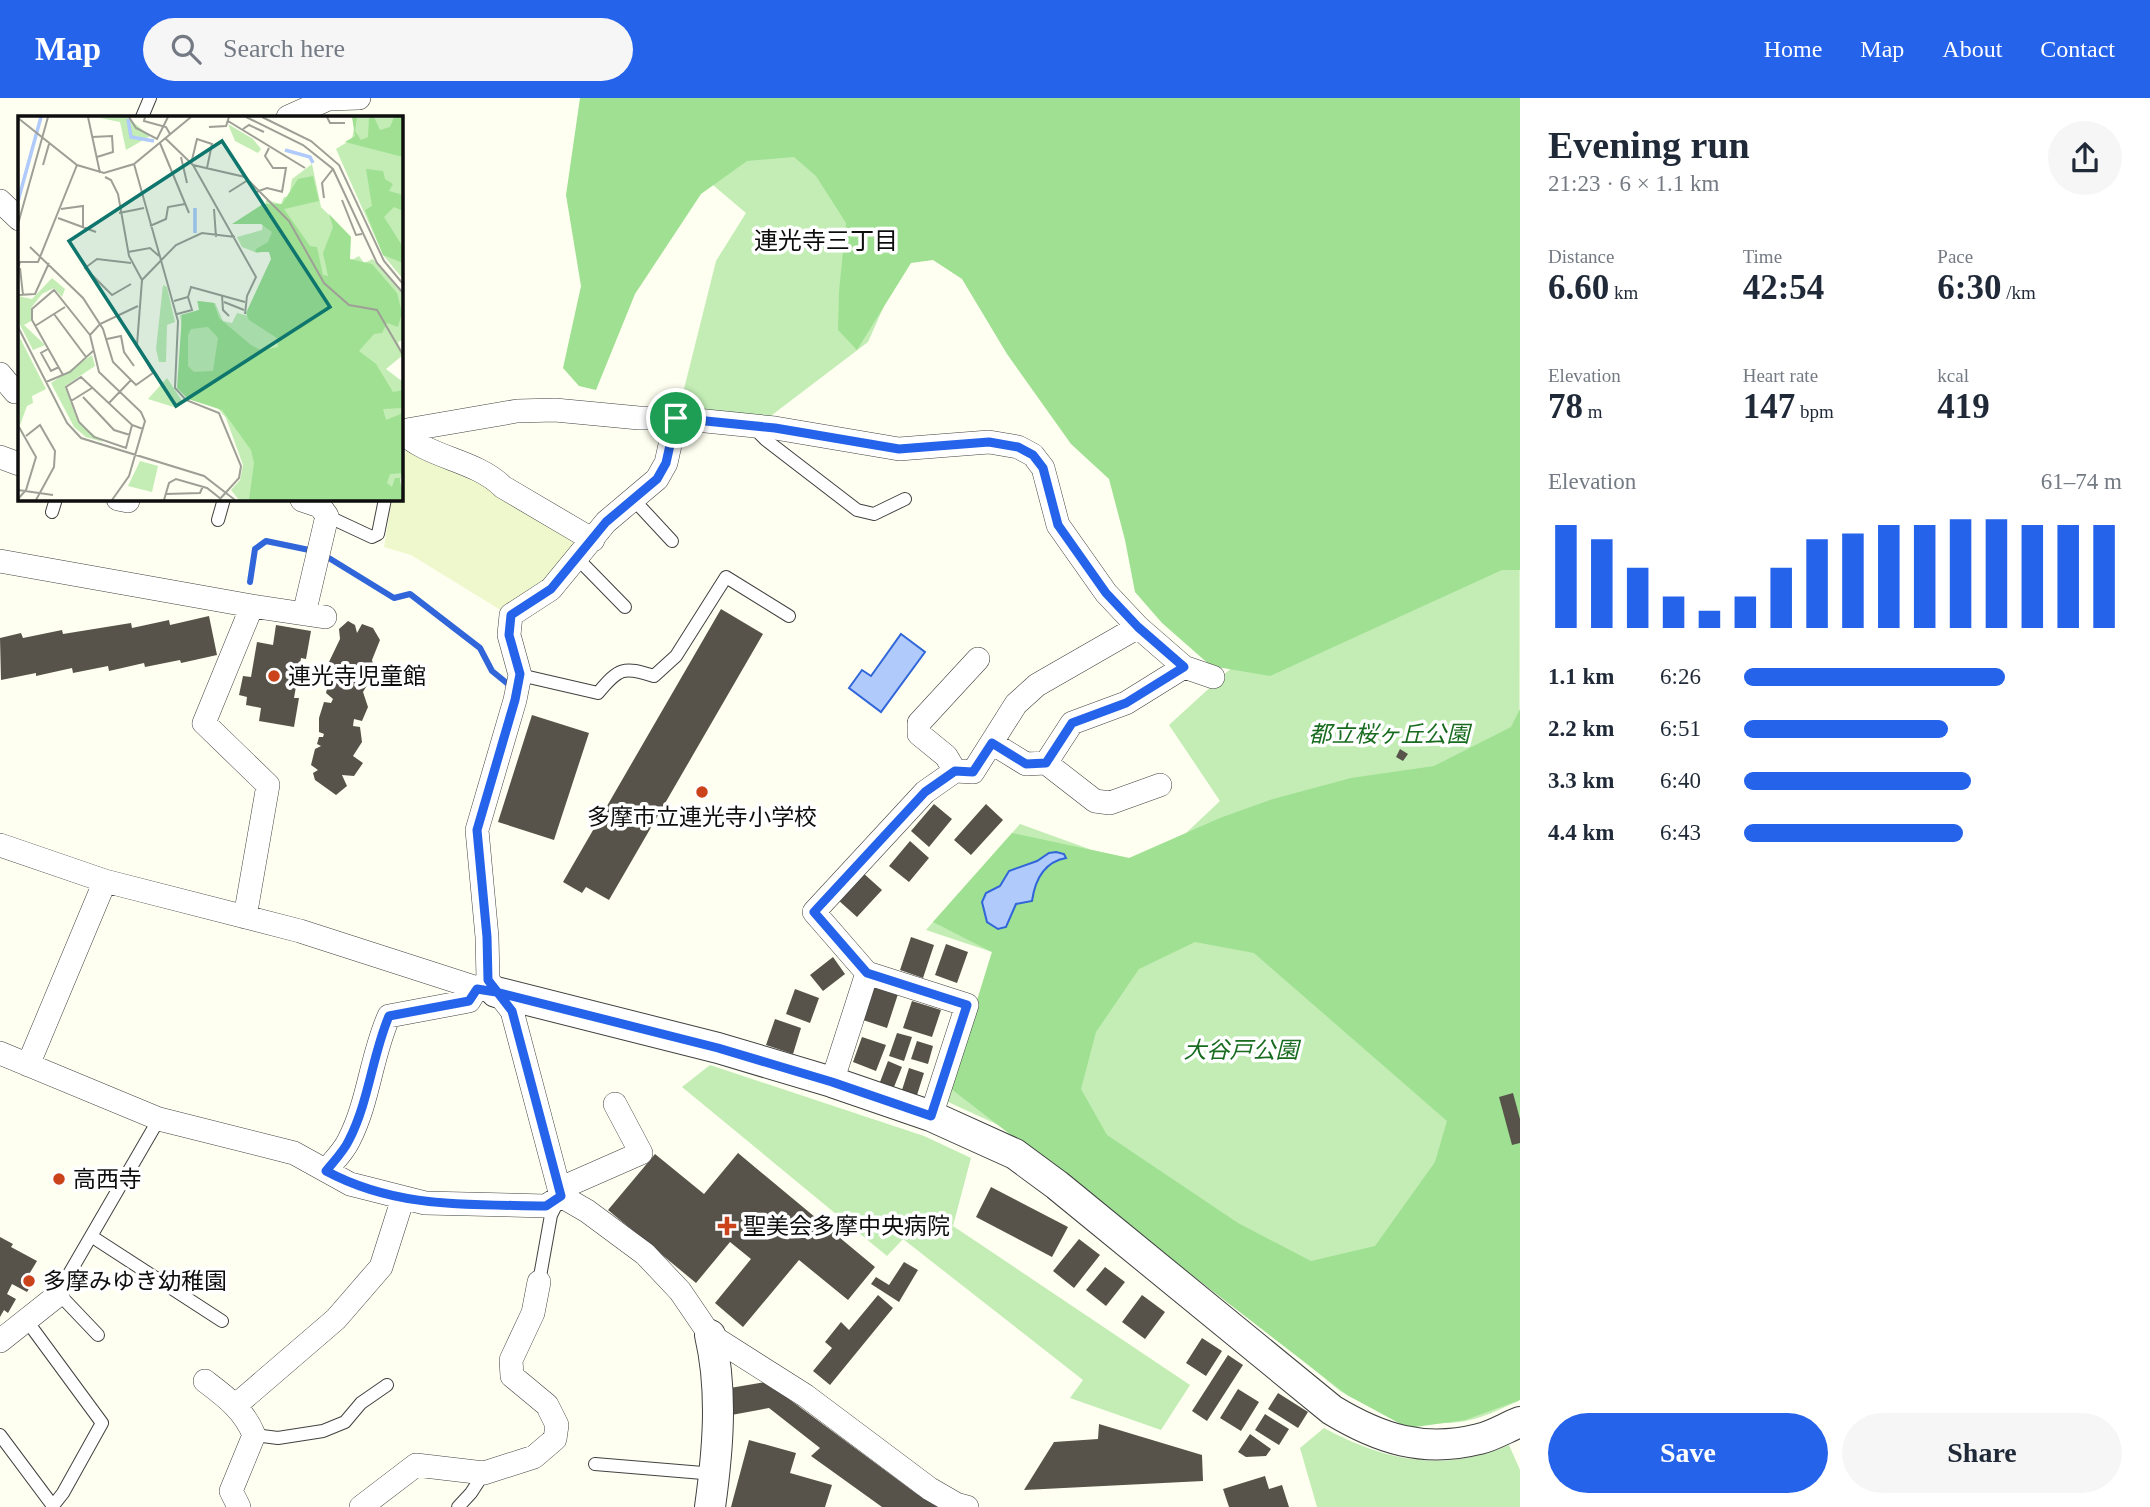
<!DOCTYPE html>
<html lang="en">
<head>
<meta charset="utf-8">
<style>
	:root { --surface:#fff; --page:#f6f6f7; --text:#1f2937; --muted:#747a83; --accent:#2563eb }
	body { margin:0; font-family:"Times New Roman","Noto Sans JP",serif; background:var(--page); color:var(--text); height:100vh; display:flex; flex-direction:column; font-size:26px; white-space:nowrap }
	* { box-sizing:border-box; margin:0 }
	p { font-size:23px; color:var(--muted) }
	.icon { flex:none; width:38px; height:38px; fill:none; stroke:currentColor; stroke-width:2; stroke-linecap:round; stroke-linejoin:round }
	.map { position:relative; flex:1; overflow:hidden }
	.details { display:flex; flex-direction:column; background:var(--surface); width:630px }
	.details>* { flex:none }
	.pin { position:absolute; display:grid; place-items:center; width:60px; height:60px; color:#fff; margin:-30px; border:4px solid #fff; border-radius:50%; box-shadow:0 2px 7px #0007 }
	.round { display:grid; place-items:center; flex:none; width:74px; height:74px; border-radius:37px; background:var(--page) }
	.headline { display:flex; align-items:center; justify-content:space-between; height:119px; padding:0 28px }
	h1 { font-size:38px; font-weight:800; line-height:52px }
	.figures { display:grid; grid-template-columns:repeat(3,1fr); gap:10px; height:119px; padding:7px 28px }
	.figures div { display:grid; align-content:center }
	.figures b { font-size:35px; font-weight:800 }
	.figures small { font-size:19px; font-weight:400 }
	.figures p { font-size:19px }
	.chart { height:196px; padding:14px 28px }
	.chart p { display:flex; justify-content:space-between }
	.chart svg { width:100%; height:126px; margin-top:7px; stroke:var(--accent); stroke-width:6 }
	.primary-button { display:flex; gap:14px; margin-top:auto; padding:14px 28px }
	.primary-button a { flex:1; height:80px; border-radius:42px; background:var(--accent); color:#fff; font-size:28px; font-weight:800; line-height:80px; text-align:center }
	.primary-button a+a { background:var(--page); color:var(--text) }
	ul { padding:0 28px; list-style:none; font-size:23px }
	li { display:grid; grid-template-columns:112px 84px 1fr; align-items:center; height:52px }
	li i { height:18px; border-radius:9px; background:var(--accent) }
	header { display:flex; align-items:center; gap:42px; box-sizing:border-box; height:98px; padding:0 35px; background:var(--accent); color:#fff }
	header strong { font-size:33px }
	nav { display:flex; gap:38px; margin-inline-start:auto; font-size:24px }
	.search { width:490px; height:63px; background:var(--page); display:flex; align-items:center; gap:18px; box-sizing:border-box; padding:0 24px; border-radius:38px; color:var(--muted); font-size:26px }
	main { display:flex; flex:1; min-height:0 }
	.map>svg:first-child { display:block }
	.farmland { fill:#eff8cd }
	.green { fill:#c3edb5 }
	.forest { fill:#a0e093; fill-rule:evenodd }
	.water { fill:#afcafb; stroke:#3066d9; stroke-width:2 }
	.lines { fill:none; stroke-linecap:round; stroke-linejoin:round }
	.stream { stroke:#3066d9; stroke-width:6 }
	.building { fill:#58534a }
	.service-casing { stroke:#414141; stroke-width:14 }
	.minor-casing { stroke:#414141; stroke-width:24 }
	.tertiary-casing { stroke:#414141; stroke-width:32 }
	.service { stroke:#fff; stroke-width:12 }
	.minor { stroke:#fff; stroke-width:23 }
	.tertiary { stroke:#fff; stroke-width:30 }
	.route-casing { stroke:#fff; stroke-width:14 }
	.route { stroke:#2563eb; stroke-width:9 }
	.poi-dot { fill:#cb431a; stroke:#fff; stroke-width:2.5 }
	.labels { text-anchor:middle; stroke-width:7; stroke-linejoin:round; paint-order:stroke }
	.poi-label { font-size:23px; fill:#0e0e0e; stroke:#fff; text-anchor:start }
	.park-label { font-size:23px; font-style:italic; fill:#186c1f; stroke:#fff }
	.neighbourhood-label { font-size:24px; fill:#0e0e0e; stroke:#fff }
	.inset-river { fill:none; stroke:#afcafb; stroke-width:3.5 }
	.inset-road { fill:none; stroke:#9e9f96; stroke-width:2 }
	.view { fill:#0f766e; fill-opacity:0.15; stroke:#0f766e; stroke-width:3.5 }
	.inset-edge { fill:none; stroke:#0e0e0e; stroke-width:3.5 }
</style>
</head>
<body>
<header>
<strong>Map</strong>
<div class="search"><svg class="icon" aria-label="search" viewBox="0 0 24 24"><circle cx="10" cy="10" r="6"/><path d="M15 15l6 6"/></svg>Search here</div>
<nav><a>Home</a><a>Map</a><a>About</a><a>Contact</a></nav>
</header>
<main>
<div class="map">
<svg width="1520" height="1409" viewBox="0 0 1520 1409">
	<rect width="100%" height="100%" fill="#fefff0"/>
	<path class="farmland" d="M408,346L585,443L572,458L507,516L411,457L384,449L392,401H401V371Z"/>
	<path class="green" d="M610,0H1520L1519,1303C1504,1309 1489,1317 1474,1321C1426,1334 1381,1316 1340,1293L1073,1073L1018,1036L946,1003L992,854L926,832L1020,726L1092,752L1129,760L1167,753L1220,703L1169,627L1239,563L981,182L907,139L892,190L868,244L768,320L681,310L682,299L716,163L746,115Z
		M710,967L924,1038L971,1060L953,1128L1190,1287L1161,1332L1070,1300L1083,1282L903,1141L887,1158L682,989Z
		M1324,1330C1385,1363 1444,1375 1509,1347L1520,1372V1409H1317L1300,1350Z"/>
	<path class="forest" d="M580,0H1520V472H1502L1270,578L1211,568L1162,525L1135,494L1125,442L1109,381L1071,346L1007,256L962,181L933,162L911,165L857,252L838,232L839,193L846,125L816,78L794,59L747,63L701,96L635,196L596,292L579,288L563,270L581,188L566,97Z
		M1520,611V1302L1465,1322L1408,1330L1347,1297L950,990L992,854L933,824L1012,735L1129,760L1220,720L1273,701L1351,680L1434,668L1511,629ZM1049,755L1056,762C1041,774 1034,784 1031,803L1016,806L1011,814L986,795L1000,788L1009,773L1037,763ZM1195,844L1254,855L1447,1023L1435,1064L1375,1148L1311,1163L1238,1125L1107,1037L1081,991L1096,934L1139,871Z"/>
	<path class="water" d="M901,536L925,554L881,614L849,590L862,572L871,578Z
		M1056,754L1064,756L1066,760C1044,764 1035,782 1032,803L1016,806L1006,829L998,831L987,824L982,804L986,795L1000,788L1009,773L1037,763L1049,755Z"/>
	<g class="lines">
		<path class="stream" d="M324,457L394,500L410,496L480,550L492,573L508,586
			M250,484L255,451L266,443L314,453"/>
	</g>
	<path class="building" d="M721,511L763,536L609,802L586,789L582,795L563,784Z
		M209,518L217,557L181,565L180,562L145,569L144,565L109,573L108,568L73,575L72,570L36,578V575L1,582L0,540L21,535L23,540L62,532L63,536L131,525L132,530L169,522L170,527Z
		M348,523L355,527L357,535L362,526L373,530L380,542L372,562L375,574L363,594L368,609L362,623L354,621L353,628L360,629L362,644L353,658L363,665L354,678L342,677L347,688L336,697L315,682L313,675L318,672L311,667L315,651L321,648L317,646L319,639H323L324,636L319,634V620L324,604L331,605L333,601L326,595L333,568L328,566L340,541L339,531Z
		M276,527L311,533L306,561L301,560L294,600H299L294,629L259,623L261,610L246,607L247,599L239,597L243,578L251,579L257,544L273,547Z
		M532,617L589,635L554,742L498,724Z
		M1400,651L1408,656L1403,663L1396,659Z
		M934,706L952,721L929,749L911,733Z
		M986,706L1003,722L971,757L954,742Z
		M910,743L929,760L909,784L889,768Z
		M862,774L882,792L857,819L837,801Z
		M911,839L934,847L923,880L900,872Z
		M946,846L968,854L957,885L935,877Z
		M833,859L845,876L823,893L810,877Z
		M875,888L898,896L887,930L863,922Z
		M795,891L819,900L810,925L786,916Z
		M912,903L941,912L932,939L903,930Z
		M775,921L801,930L793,956L766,947Z
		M897,935L912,939L904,963L889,958Z
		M862,939L886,947L876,973L853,964Z
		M917,943L933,948L928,966L911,961Z
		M888,963L902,969L894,989L880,984Z
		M909,970L924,975L917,997L902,992Z
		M1513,995L1520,1021V1045L1512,1047L1499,999Z
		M738,1055L875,1169L848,1202L799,1162L743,1229L715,1205L751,1161L730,1144L696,1185L608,1112L655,1056L704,1096Z
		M991,1089L1068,1129L1052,1159L976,1119Z
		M0,1139L13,1146L11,1149L37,1163L28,1178L34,1182L27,1194L12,1186L7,1196L16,1201L8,1215L4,1212L0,1219Z
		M1079,1141L1100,1157L1074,1190L1053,1173Z
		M904,1164L918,1172L899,1204L871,1186L876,1179L889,1187Z
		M1105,1169L1125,1184L1106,1208L1086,1192Z
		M878,1197L893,1210L830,1287L813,1273L832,1250L825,1244L841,1224L849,1232Z
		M1142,1197L1165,1214L1145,1241L1122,1224Z
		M1202,1240L1222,1253L1206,1278L1186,1265Z
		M1228,1257L1243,1267L1207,1323L1192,1313Z
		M766,1284L917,1396L944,1409H882L811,1358L820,1350L769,1310L726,1318L724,1291Z
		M1238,1291L1259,1304L1241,1333L1220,1320Z
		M1278,1295L1308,1314L1298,1330L1268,1311Z
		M1265,1316L1289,1331L1279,1347L1255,1332Z
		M1099,1326L1202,1357L1203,1383L1024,1392L1054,1344L1098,1341Z
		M1250,1336L1271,1351L1266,1358L1246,1359L1238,1354Z
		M749,1342L796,1355L790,1375L832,1387L825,1409H731Z
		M1265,1378L1269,1391L1282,1387L1289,1409H1229L1223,1391Z"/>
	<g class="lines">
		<defs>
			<path id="service" d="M142,19L150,0
				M753,329L766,342L857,412L874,416L905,401
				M633,401L672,443
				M52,414L56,401
				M327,418L372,439L378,436L385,401
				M218,422L224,401
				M578,461L625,509
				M520,577L598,595C619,570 623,568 654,578L676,558L726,479L789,518
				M91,1138L222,1223
				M539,1184L551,1117L558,1103
				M27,1223L102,1325L63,1395L52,1409
				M98,1237L58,1195L159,1021
				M0,1337L53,1408
				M254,1337L278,1340L323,1333L345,1324L361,1305L387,1287
				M595,1366L715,1376
				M458,1409L471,1395L484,1375"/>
			<path id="minor" d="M288,19L328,1L359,0
				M0,103L19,121
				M0,276L15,294
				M676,320L666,365L657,381L606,424L551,491L511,517L509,537L520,577L515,602L477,732L487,839L488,882L512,913L561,1098L587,1113L645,1156L680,1193L710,1237L806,1298L930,1391L956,1406L967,1409
				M401,333L517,313L555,312L639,320H676L775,330L899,351L989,344L1018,349L1033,357L1043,370L1058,427L1106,495L1138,529L1184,569L1213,579
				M401,333C429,361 475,361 503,389L593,442
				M0,359L19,366
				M118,401L128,403
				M302,402L320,408L327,418L304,516
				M0,463L252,508L325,519
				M992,645L1026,666L1046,665L1095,703L1110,705L1160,687
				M1046,665L1072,625L1126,605L1184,569
				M955,673L946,658L919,636V625L978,561
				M0,747L105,783L300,833L477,890L496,894
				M245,819L268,687L204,625L252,508
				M867,875L967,907L931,1018
				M0,955L159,1021L294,1055L350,1086L425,1105L546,1108L561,1098
				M28,967L105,783
				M832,984L867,875L814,814L925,694L955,673L973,674L1016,606L1037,587L1138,529
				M326,1072C334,1063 344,1053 349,1042C369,1003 371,958 389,918L469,903L477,890
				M559,1091L641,1055L615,1006
				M0,1243L58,1197
				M205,1283C226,1299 244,1312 254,1337L231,1393L239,1409
				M236,1307L336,1221L381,1169L403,1100
				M361,1409L416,1367L484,1375L534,1359L555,1341L557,1327L547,1307L512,1278L511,1262L533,1215L539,1184"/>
			<path id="tertiary" d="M496,894L718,950L832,984L931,1018L1015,1056L1057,1087L1332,1312C1380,1341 1423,1355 1479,1341C1493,1338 1507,1329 1520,1324
				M710,1237C723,1293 718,1352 710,1409"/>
		</defs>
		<use href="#service" class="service-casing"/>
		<use href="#minor" class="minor-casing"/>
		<use href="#tertiary" class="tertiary-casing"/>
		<use href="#service" class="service"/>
		<use href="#minor" class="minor"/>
		<use href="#tertiary" class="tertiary"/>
	</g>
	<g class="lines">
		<defs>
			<path id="route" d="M676,320L666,365L657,381L606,424L551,491L511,517L509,537L520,576L515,602L477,732L487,839L488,882L512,913L561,1098L546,1108C468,1106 397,1111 326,1073C334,1063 344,1053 349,1042C369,1003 372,958 389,918L469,903L477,891L496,894L718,950L832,984L931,1018L967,907L867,875L814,814L925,694L955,673L973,674L992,645L1026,666L1046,665L1072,625L1126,605L1184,569L1138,529L1106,495L1058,427L1043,370L1033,357L1018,349L989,344L899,351L775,330L676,320"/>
		</defs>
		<use href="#route" class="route-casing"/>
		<use href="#route" class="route"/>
	</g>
	<g class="poi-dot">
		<circle cx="274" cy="578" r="7"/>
		<circle cx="702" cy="694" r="7"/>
		<circle cx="59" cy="1081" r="7"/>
		<path d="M723.5 1117.5h7v7h7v7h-7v7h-7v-7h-7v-7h7z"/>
		<circle cx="29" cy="1183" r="7"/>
	</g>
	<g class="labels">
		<g class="poi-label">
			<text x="288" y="586">連光寺児童館</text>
			<text x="702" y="727" text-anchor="middle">多摩市立連光寺小学校</text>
			<text x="73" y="1089">高西寺</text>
			<text x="743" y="1136">聖美会多摩中央病院</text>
			<text x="43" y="1191">多摩みゆき幼稚園</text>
		</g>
		<g class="park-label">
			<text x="1389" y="644">都立桜ヶ丘公園</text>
			<text x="1241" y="960">大谷戸公園</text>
		</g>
		<g class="neighbourhood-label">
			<text x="826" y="151">連光寺三丁目</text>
		</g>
	</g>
	<g transform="translate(18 18)">
		<rect width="385" height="385" fill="#fefff0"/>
		<path d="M109,1L132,20L108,34L102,6L82,2ZM338,1H385V163L365,139L318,33L334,23ZM210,8L235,23L243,33L240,37L217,25ZM294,48L303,91L333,121L327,137L332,145L341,140L346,147L355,143L385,179V224L380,226L385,239L368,253L385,266V358L380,369L385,372V384H221L213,374L222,364L225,349L208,302L198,290L175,284L162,199L181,194L179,185L197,187L205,205L214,207L219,197L231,200L254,145L253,134L239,137L224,131L219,121L244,114L248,84L263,88L266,81H271L274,63ZM34,162L47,173L44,181L36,172L24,178L13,192V205L6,209L27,229L15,234L0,205V180L14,183ZM145,169L149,171L157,206L149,209L148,246H141L138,233ZM0,218L28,273L14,280L15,287L9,290L2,309ZM74,239L77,250L47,270L60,306L85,326L68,321L56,311L33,267ZM149,262L164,285L159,292L130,283ZM122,345L140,350L134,376L110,370Z" fill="#c3edb5"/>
		<path d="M334,1H339L337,15L343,24L350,21L351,1H356L362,14L372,11L376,1H385V41L327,26L337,20ZM348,53L365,55L367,63L375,68L371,75L385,79V95L376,91L366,101L385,131V147L365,139L347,94L354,90ZM295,60L301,85L266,93L292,130L299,131L305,159L310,160L305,137L315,111L311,98L333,121L332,143L354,148L379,177L384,197L380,211L369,207L364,217L356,218L341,235L358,248L375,276L385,274V292L365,293L368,304L385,297V357L372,358L369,367L374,371L377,362H382L385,384H231L236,347L233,334L204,294L170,283L159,272L164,199L181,194L180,185L196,187L201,202L233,229L243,234L260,231L259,222L231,204L228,197L253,143L251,136H237L238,133L250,126L254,116L243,108H214L245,88H264L280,63ZM190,211L200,222L195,255L176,256L170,250V219L173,213Z" fill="#a0e093" fill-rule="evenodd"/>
		<path class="inset-river" d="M110,3L113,21L136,25M267,34L292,41L295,47M0,85L23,1M177,92V117"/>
		<path class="inset-road" d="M70,1L82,57M111,1L118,12L139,23L150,1M127,1L126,5L148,11L152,18M228,1L285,29L315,53L359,147L385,177M244,1L293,25L321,49L366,145L385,168M309,1L312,7H327M0,2L59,49L86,57L116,48L173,1M210,5L287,52M191,11L208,10L211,1M225,13L231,9L246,16M74,21L94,20L95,36L79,41M147,22L175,49L227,61L271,105L306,167L331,189L359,194L385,239M142,27L171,97M251,32L247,40L255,52H268L264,76M163,41L169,67M116,48L160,205L157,272L168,284L201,297L223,350L221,362L201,384M173,48L179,23L194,28L189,52M25,49L31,28M175,49L238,161L229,180L227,198M87,61L93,64L100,78L111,140L124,164M211,76L230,64M238,76L249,72L265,76M306,82L304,67L315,53M324,84L338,119L344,118M43,93L65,90V112M196,93L198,121M101,97L126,92M40,102L78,116M0,108L30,1M132,110L148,103L150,91L167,88M12,131L65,182L85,213L95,246L118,269L135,257L119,229L124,164L158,129L184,117L217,121M110,136L132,132L141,140M113,147L79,143L67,152L94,179L113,168M0,152L2,146H20L59,49M2,152L5,179M0,179L17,178L31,147M204,179L205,194L211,200M156,185L170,181L173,171L227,186M206,186L226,194M36,198L68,241M159,198L174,194L170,181M17,210L47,191M0,211L49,307L63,322L186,360L217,384M89,223L103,220L106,236L116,250M30,233L23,237L33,255L41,251M0,257V281M45,259L14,204V193L36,174L72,219M28,266L52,256L75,235M65,281L96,314L112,319M53,285L74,272M91,287L113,264M114,309L108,332L76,321L61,306L48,271L63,261L114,309L125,313M8,320L22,309L37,335L36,351L18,384M0,374L35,379M148,378L182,377L185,370M0,383L8,374L18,341L1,311M94,384L111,360L127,305L123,296L81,256L72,219L82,208L120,190M146,384L151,367L158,363L189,372L203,383"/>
		<path class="view" d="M204,25L312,191L158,290L51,125Z"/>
		<rect width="385" height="385" class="inset-edge"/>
	</g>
</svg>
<div class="pin" style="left:676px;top:320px;background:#1e9e55"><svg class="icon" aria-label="arrive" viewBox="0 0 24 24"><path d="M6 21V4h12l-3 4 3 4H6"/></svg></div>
</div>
<section class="details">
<div class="headline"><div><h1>Evening run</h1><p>21:23 · 6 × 1.1 km</p></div><a class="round"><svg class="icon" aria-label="share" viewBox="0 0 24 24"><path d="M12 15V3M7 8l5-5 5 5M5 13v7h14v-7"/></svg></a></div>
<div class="figures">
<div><p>Distance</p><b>6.60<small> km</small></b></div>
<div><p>Time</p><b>42:54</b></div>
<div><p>Pace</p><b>6:30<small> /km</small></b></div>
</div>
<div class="figures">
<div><p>Elevation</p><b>78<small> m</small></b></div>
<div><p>Heart rate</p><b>147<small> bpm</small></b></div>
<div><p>kcal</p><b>419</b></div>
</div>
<div class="chart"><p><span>Elevation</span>61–74 m</p>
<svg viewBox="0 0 160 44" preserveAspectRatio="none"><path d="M5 44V8M15 44V13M25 44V23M35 44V33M45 44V38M55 44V33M65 44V23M75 44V13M85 44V11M95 44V8M105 44V8M115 44V6M125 44V6M135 44V8M145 44V8M155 44V8"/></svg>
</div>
<ul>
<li><b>1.1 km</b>6:26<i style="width:69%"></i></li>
<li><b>2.2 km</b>6:51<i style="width:54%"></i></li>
<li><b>3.3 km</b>6:40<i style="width:60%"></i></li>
<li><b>4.4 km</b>6:43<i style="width:58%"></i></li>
</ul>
<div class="primary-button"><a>Save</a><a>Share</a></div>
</section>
</main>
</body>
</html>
